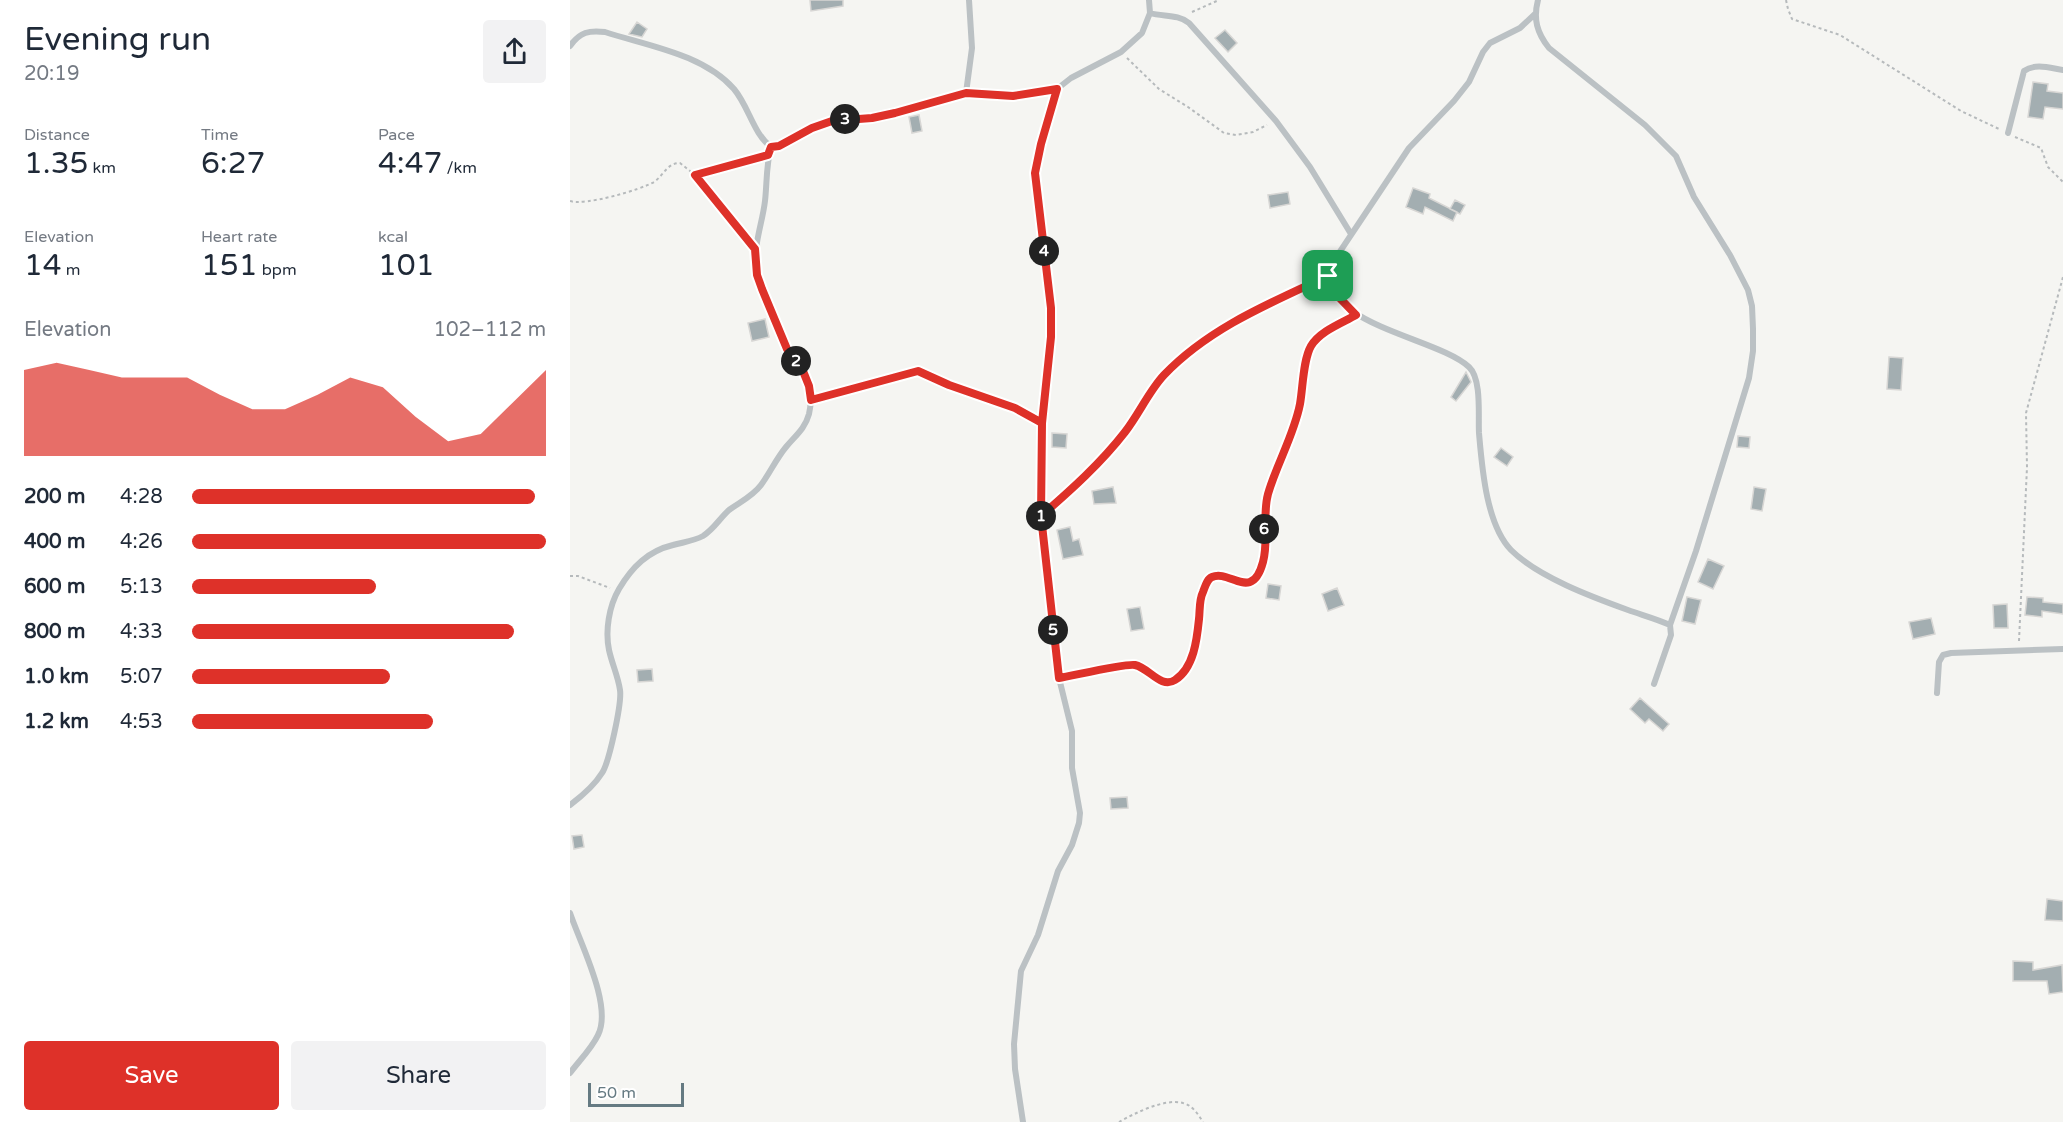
<!DOCTYPE html>
<html lang="en">
<head>
<meta charset="utf-8">
<style>
	:root { --surface:#fff; --page:#f2f2f3; --text:#1f2937; --muted:#747a83; --accent:#de3129 }
	body { margin:0; font-family:"Varela Round",sans-serif; background:var(--page); color:var(--text); height:100vh; display:flex; flex-direction:column; font-size:22px; white-space:nowrap }
	* { box-sizing:border-box; margin:0 }
	p { font-size:20px; color:var(--muted) }
	.icon { flex:none; width:33px; height:33px; fill:none; stroke:currentColor; stroke-width:2; stroke-linecap:round; stroke-linejoin:round }
	.map { position:relative; flex:1; overflow:hidden }
	.details { display:flex; flex-direction:column; background:var(--surface); width:570px }
	.details>* { flex:none }
	.scale { position:absolute; left:18px; bottom:15px; width:96px; box-sizing:border-box; padding-left:6px; border:3px solid #657a82; border-top:0; font-size:16px; line-height:21px; white-space:nowrap; color:#657a82; -webkit-text-stroke:4px #fff; paint-order:stroke }
	.pin { position:absolute; display:grid; place-items:center; width:51px; height:51px; color:#fff; margin:-26px; border-radius:12px; box-shadow:0 3px 9px #0006 }
	.km { position:absolute; width:30px; height:30px; margin:-15px; border-radius:50%; background:#222; color:#fff; font-size:16px; line-height:30px; text-align:center }
	.round { display:grid; place-items:center; flex:none; width:63px; height:63px; border-radius:6px; background:var(--page) }
	.overview { display:flex; align-items:center; justify-content:space-between; height:102px; padding:0 24px }
	h1 { font-size:33px; font-weight:600; line-height:45px }
	.stats { display:grid; grid-template-columns:repeat(3,1fr); gap:9px; height:102px; padding:6px 24px }
	.stats div { display:grid; align-content:center }
	.stats b { font-size:30px; font-weight:600 }
	.stats small { font-size:16px; font-weight:400 }
	.stats p { font-size:16px }
	.chart { height:168px; padding:12px 24px }
	.chart p { display:flex; justify-content:space-between }
	.chart svg { width:100%; height:108px; margin-top:6px; fill:var(--accent); opacity:.7 }
	.primary-button { display:flex; gap:12px; margin-top:auto; padding:12px 24px }
	.primary-button a { flex:1; height:69px; border-radius:6px; background:var(--accent); color:#fff; font-size:24px; font-weight:600; line-height:69px; text-align:center }
	.primary-button a+a { background:var(--page); color:var(--text) }
	ul { padding:0 24px; list-style:none; font-size:20px }
	li { display:grid; grid-template-columns:96px 72px 1fr; align-items:center; height:45px }
	li i { height:15px; border-radius:8px; background:var(--accent) }
	main { display:flex; flex:1; min-height:0 }
	.map>svg:first-child { display:block }
	.building { fill:#a3aeb1; stroke:#d7d6d4; stroke-width:1.5 }
	.lines { fill:none; stroke-linecap:round; stroke-linejoin:round }
	.path { stroke:#b6babc; stroke-width:2; stroke-dasharray:3 3; stroke-linecap:butt }
	.street { stroke:#bbc1c4; stroke-width:6 }
	.route-casing { stroke:#fff; stroke-width:12 }
	.route { stroke:#de3129; stroke-width:8 }
</style>
</head>
<body>
<main>
<section class="details">
<div class="overview"><div><h1>Evening run</h1><p>20:19</p></div><a class="round"><svg class="icon" aria-label="share" viewBox="0 0 24 24"><path d="M12 15V3M7 8l5-5 5 5M5 13v7h14v-7"/></svg></a></div>
<div class="stats">
<div><p>Distance</p><b>1.35<small> km</small></b></div>
<div><p>Time</p><b>6:27</b></div>
<div><p>Pace</p><b>4:47<small> /km</small></b></div>
</div>
<div class="stats">
<div><p>Elevation</p><b>14<small> m</small></b></div>
<div><p>Heart rate</p><b>151<small> bpm</small></b></div>
<div><p>kcal</p><b>101</b></div>
</div>
<div class="chart"><p><span>Elevation</span>102–112 m</p>
<svg viewBox="0 0 160 44" preserveAspectRatio="none"><path d="M0 44V9L10 6L20 9L30 12L40 12L50 12L60 19L70 25L80 25L90 19L100 12L110 16L120 28L130 38L140 35L150 22L160 9V44z"/></svg>
</div>
<ul>
<li><b>200 m</b>4:28<i style="width:97%"></i></li>
<li><b>400 m</b>4:26<i style="width:100%"></i></li>
<li><b>600 m</b>5:13<i style="width:52%"></i></li>
<li><b>800 m</b>4:33<i style="width:91%"></i></li>
<li><b>1.0 km</b>5:07<i style="width:56%"></i></li>
<li><b>1.2 km</b>4:53<i style="width:68%"></i></li>
</ul>
<div class="primary-button"><a>Save</a><a>Share</a></div>
</section>
<div class="map">
<svg width="1493" height="1122" viewBox="0 0 1493 1122">
	<rect width="100%" height="100%" fill="#f5f5f2"/>
	<path class="building" d="M240,0H273V6L241,11Z
		M67,22L77,29L72,37L59,34Z
		M655,30L667,43L658,52L645,38Z
		M1463,82L1478,84L1477,91L1493,93V109L1475,107L1473,119L1458,117Z
		M349,115L352,131L342,133L339,117Z
		M843,188L860,194L859,198L887,212L883,221L855,207L853,214L836,207Z
		M718,192L720,204L700,208L698,195Z
		M885,200L895,205L890,214L880,209Z
		M195,319L199,337L182,341L178,323Z
		M1319,357L1333,358L1331,390L1317,389Z
		M896,372L901,382L886,401L881,397Z
		M482,433L497,434L496,448L482,447Z
		M1168,436L1180,437L1179,448L1167,447Z
		M931,448L943,457L937,466L924,457Z
		M543,487L546,503L524,504L522,491Z
		M1184,487L1196,489L1192,511L1181,509Z
		M500,527L503,541L509,539L513,555L493,559L487,530Z
		M1138,559L1154,566L1143,589L1128,582Z
		M698,584L711,586L709,600L696,598Z
		M767,588L774,605L758,611L752,594Z
		M1117,597L1131,600L1125,624L1112,621Z
		M1457,597L1473,598V602L1493,604V614L1472,611V617L1455,615Z
		M1437,604L1438,628H1424L1423,605Z
		M570,607L574,629L561,631L557,609Z
		M1361,618L1365,634L1343,639L1339,622Z
		M82,669L83,681L68,682L67,670Z
		M1070,698L1099,724L1093,731L1079,719L1075,723L1060,709Z
		M557,797L558,808L541,809L540,798Z
		M12,835L14,847L4,849L2,836Z
		M1477,899L1493,901V921L1475,920Z
		M1443,961L1463,962V970L1492,965L1493,992L1479,994L1477,981H1443Z"/>
	<g class="lines">
		<path class="path" d="M1216,0L1218,9L1222,19L1270,35L1391,111L1429,129
			M622,12L649,0
			M557,58L589,89L618,107L654,133L666,135L683,132L697,125
			M1445,137L1471,148L1478,167L1493,182
			M126,175L190,157
			M0,201C15,206 70,190 84,182C94,175 97,163 110,163L125,175L179,240
			M249,398L348,371L379,385L445,408L464,419
			M480,508C511,481 542,452 566,418C575,404 582,388 593,376C635,329 697,304 753,278
			M0,576H8L40,588
			M1449,641L1457,467L1456,413L1493,277
			M498,677C511,674 556,662 566,665C578,668 590,686 602,681C640,666 619,591 641,578C652,571 668,584 681,582L693,562L694,519L698,495L724,425L730,405L738,355L741,345L750,337L779,319
			M549,1122C565,1113 595,1098 613,1103C622,1105 628,1114 633,1122"/>
		<path class="street" d="M968,0C963,19 967,33 979,48L1075,125L1106,156L1124,197L1160,255L1178,290L1182,306L1183,329V351L1179,378L1126,551L1100,625
			M580,13C593,17 608,14 619,23L706,121L740,167L781,234
			M965,14L950,28L920,43L913,52L899,82L884,101L839,148L761,265C744,324 867,337 899,367C912,379 908,416 909,433C912,467 916,524 941,550C968,577 1022,597 1058,610C1072,615 1087,619 1100,625L1101,635L1084,684
			M0,46C10,32 19,30 35,32C78,46 133,54 164,89C179,107 183,133 201,147L209,146L241,128L262,121L302,118L325,113L396,93L443,96L487,89L501,78L551,52L572,33L580,13L579,0
			M396,93L402,48L399,0
			M1438,133L1454,71C1465,63 1480,68 1493,70
			M1367,693L1369,662L1373,655L1381,653L1493,649
			M0,805C12,796 24,786 32,773C39,763 52,703 50,690C48,676 42,664 39,650C35,631 39,606 49,589C62,567 78,551 103,545C114,542 124,541 133,536C144,529 150,518 159,510C170,502 183,496 191,485C200,473 206,459 216,447C225,436 235,429 239,414C246,384 230,372 217,348C205,327 191,296 187,273C182,247 192,226 195,201C197,184 196,165 201,147
			M0,913C10,943 43,1006 28,1035C22,1048 9,1061 0,1073
			M453,1122L445,1069L444,1044L451,971L468,935L488,871L502,845L509,823L510,813L502,768V731L489,678L481,619L472,516V423L481,337V308L465,173L471,144L487,89"/>
	</g>
	<g class="lines">
		<defs>
			<path id="route" d="M758,276C700,303 639,328 594,375C579,391 569,414 555,432C531,463 501,490 471,516L472,423L445,408L379,385L348,371L241,400L239,386L233,371L217,349L192,289L187,275L185,249L125,175L198,155L201,147L209,146L242,128L262,121L302,118L325,113L396,93L443,96L487,89L471,144L465,173L481,308V337L472,423L471,516L489,678C502,676 556,663 565,665C579,668 591,689 605,680C624,668 627,639 629,619C630,610 629,600 633,592C635,587 637,579 642,577C660,569 682,603 693,562C699,540 692,516 698,494C707,463 724,435 730,404C733,387 733,360 741,346C750,331 772,323 786,315L761,289L758,276"/>
		</defs>
		<use href="#route" class="route-casing"/>
		<use href="#route" class="route"/>
	</g>
</svg>
<div class="scale">50 m</div>
<div class="pin" style="left:758px;top:276px;background:#1e9e55"><svg class="icon" aria-label="arrive" viewBox="0 0 24 24"><path d="M6 21V4h12l-3 4 3 4H6"/></svg></div>
<b class="km" style="left:471px;top:516px">1</b>
<b class="km" style="left:226px;top:361px">2</b>
<b class="km" style="left:275px;top:119px">3</b>
<b class="km" style="left:474px;top:251px">4</b>
<b class="km" style="left:483px;top:630px">5</b>
<b class="km" style="left:694px;top:529px">6</b>
</div>
</main>
</body>
</html>
